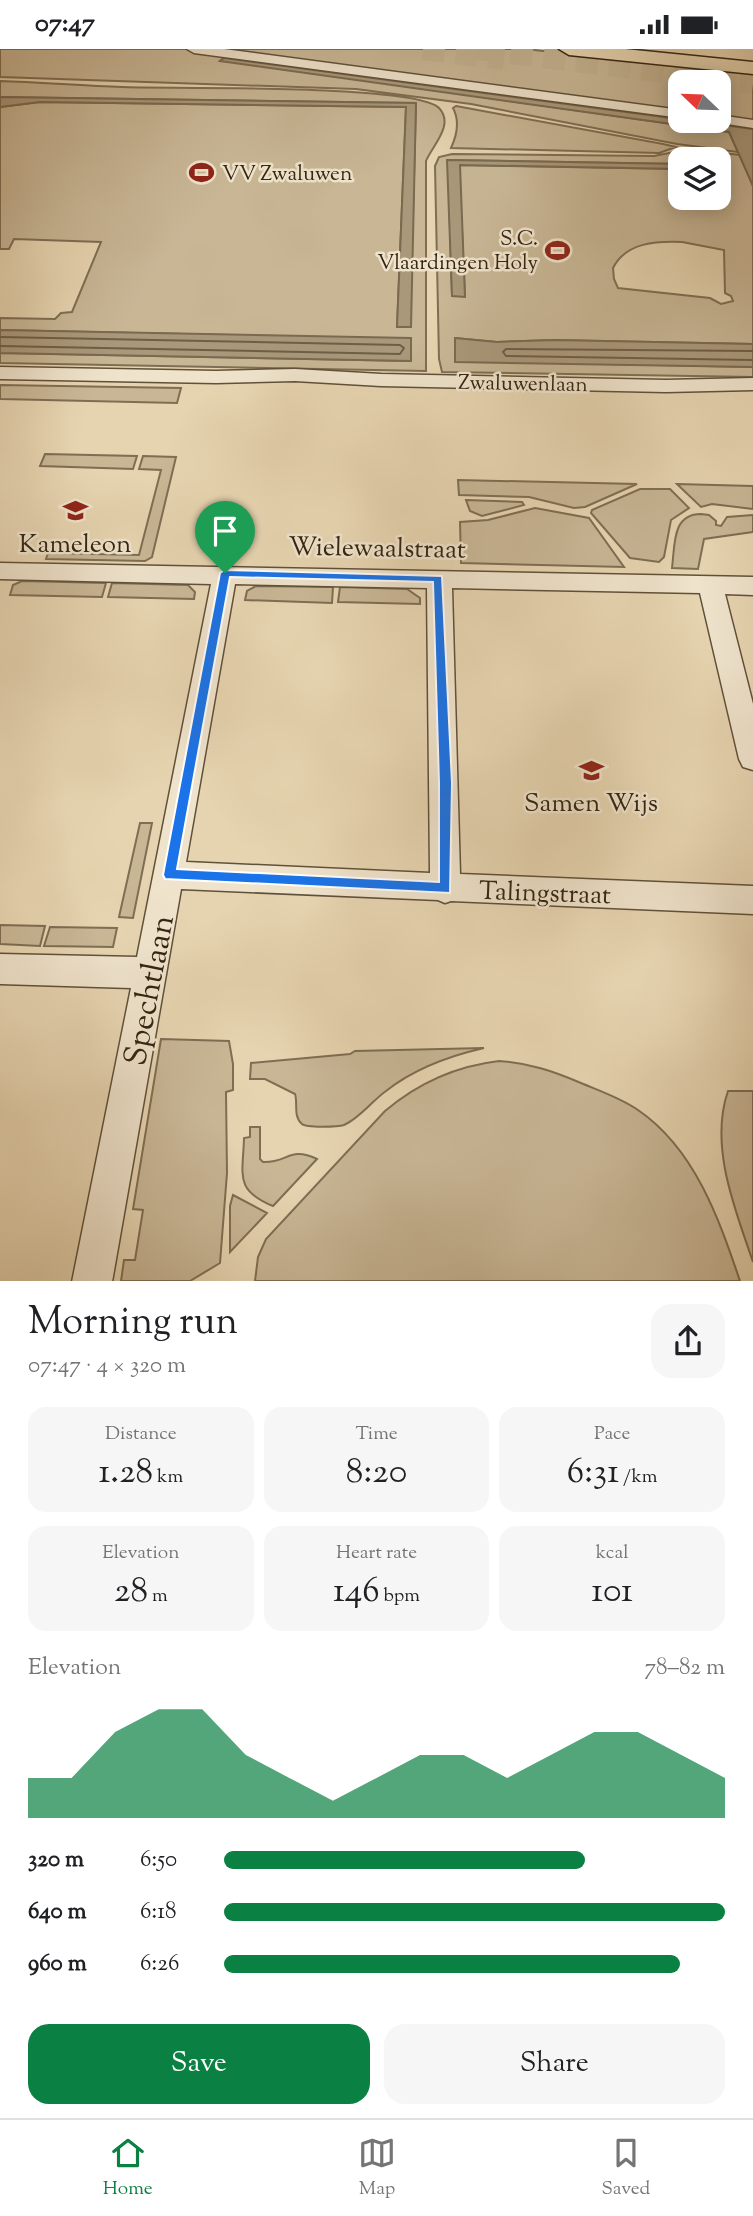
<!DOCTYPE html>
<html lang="en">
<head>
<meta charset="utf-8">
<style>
	:root { --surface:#fff; --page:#f6f6f6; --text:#202124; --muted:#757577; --line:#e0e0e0; --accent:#0b8043 }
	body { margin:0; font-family:"Sorts Mill Goudy",serif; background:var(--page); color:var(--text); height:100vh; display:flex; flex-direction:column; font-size:26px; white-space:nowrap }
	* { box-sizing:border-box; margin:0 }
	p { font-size:23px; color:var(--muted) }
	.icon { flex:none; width:38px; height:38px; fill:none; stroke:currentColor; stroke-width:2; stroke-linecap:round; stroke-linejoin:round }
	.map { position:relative; height:1232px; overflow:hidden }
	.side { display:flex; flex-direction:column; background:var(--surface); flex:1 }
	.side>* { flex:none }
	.needle { width:46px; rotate:293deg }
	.tools { position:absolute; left:668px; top:21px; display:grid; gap:14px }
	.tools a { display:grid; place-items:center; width:63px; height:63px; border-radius:14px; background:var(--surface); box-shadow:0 4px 18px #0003; font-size:35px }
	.pin { position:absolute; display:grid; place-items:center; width:60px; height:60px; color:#fff; margin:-72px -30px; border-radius:50% 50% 50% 0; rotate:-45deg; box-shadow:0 0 7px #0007 }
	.pin .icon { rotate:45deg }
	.round { display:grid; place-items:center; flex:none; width:74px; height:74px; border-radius:21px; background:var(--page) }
	.summary { display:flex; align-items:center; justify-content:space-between; height:119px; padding:0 28px }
	h1 { font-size:38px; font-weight:600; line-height:52px }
	.metrics { display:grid; grid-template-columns:repeat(3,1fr); gap:10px; height:119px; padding:7px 28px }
	.metrics div { display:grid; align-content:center; border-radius:18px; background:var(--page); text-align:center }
	.metrics b { font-size:35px; font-weight:600 }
	.metrics small { font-size:19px; font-weight:400 }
	.metrics p { font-size:19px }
	.chart { height:196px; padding:14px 28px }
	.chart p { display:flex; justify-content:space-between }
	.chart svg { width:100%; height:126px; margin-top:7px; fill:var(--accent); opacity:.7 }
	.cta { display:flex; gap:14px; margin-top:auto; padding:14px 28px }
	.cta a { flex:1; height:80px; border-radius:21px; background:var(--accent); color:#fff; font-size:28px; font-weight:600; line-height:80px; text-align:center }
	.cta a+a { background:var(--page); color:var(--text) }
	ul { padding:0 28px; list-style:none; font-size:23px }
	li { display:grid; grid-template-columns:112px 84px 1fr; align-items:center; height:52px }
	li i { height:18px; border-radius:9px; background:var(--accent) }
	.status { display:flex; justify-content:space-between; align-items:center; height:49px; padding:0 35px; background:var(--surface); direction:ltr }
	.status svg { height:19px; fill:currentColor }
	.menu { display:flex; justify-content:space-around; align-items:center; height:98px; border-top:2px solid var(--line); background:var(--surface); font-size:19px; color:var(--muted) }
	.menu a { display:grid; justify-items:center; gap:4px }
	.menu .selected { color:var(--accent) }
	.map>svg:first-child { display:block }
	.green { fill:#c8b695; stroke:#7e6e53; stroke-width:2; fill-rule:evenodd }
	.water { fill:#a9987a; stroke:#7a6a50; stroke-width:2 }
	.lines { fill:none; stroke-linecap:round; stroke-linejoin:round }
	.shore { stroke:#6e5e46; stroke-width:2 }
	.motorway-tunnel { stroke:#c2b190; stroke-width:22; stroke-dasharray:22 11; stroke-linecap:butt }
	.minor-casing { stroke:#605139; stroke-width:3 }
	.motorway-casing { stroke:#332511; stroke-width:3 }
	.minor { fill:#efe3cc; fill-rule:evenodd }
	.motorway { fill:#e6d4b0; fill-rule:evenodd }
	.route { fill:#1a73e8; stroke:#fff; stroke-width:2; fill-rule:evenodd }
	.labels { text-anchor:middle; stroke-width:5; stroke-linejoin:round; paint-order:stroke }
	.far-poi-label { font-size:21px; fill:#332511; stroke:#efe3cc; text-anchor:start }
	.far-street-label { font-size:21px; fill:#332511; stroke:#efe3cc }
	.poi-label { font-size:26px; fill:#332511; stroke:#efe3cc }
	.street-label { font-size:26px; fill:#332511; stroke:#efe3cc }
	.near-street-label { font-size:32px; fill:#332511; stroke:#efe3cc }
</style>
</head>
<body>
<div class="status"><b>07:47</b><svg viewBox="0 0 49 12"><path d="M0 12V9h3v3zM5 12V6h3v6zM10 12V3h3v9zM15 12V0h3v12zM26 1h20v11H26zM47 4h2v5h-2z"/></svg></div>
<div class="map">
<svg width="753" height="1233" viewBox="0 0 753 1233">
	<rect width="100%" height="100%" fill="#e6d4b0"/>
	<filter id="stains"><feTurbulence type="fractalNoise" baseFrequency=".00286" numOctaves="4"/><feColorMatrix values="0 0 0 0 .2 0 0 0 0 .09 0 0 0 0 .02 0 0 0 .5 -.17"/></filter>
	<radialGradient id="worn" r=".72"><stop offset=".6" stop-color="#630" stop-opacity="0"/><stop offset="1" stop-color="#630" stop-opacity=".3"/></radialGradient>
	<path class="green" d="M0,0H525L753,25V80L699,72H719V33H681V69L224,9L221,11L729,83L738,103L677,95L471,55L356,40L0,28Z
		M0,32C41,33 82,37 122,38C169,40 416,35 439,59C455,76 432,97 426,112V322L0,314V304L410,312L411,290L0,281V269L55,270L61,264L72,263L101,193L14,190L9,200H0V58L40,53L406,58L397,278H410L416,54L0,48Z
		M456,57L663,95L676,98L659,104L451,99C457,86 460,72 453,59Z
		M689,100L740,106L753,137V295L555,291L497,293L455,289V312L753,318V328L442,323L439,310L435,117L439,108L452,105L654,107ZM681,110H719V115L727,118L719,120V149H681V120L459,116L465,247H452L448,111L681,115ZM682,193L724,201L725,244L731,247L733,252L721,255L710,249L618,239L614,230L613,219C626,193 657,192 682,193Z
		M0,336L181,339L177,354L0,350Z
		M45,405L137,407L133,420L40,417Z
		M143,407L176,408L152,508L145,512L46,510L48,504L139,506L161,421L139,420Z
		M458,431L637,435L585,458L574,459L529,448L459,446Z
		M677,435L753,437V460L712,455L701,458Z
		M640,440H670L689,459L671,471L664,508L659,513L630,509L591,464L592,461Z
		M466,451L522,453L524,456L482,467L470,462Z
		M535,459L589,469L624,518L461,514L460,473L488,471Z
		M701,465L709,466L716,472V476L721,477L727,468L753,466V483L704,490L698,520L672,519C675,495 672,465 701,465Z
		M22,532L106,534L102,548L10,546L13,536Z
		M112,534L188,536L195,543L194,550L108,548Z
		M256,537L333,538L332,554L245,551L247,542Z
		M340,538L407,540L420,549V555L338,553Z
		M140,774H152L133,869L119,868Z
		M0,876L45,877L40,897L0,895Z
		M50,878L117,879L113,898L44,897Z
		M161,990L229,992L233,1015V1041L226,1043L227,1124L220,1214L190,1232H121L124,1211H135L143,1161L133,1160Z
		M484,999C449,1007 415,1019 386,1042C373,1051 359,1070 344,1076C338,1078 306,1079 302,1075C293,1068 298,1054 295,1045L265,1030H250L251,1014L350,1005L355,1002Z
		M499,1012C529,1014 553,1022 581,1034C600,1042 621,1049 638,1061C695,1100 719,1170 740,1232H255L258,1208L266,1190L385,1062C417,1035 456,1017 499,1012Z
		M728,1042H753V1213C735,1160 709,1097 728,1042Z
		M250,1078H260V1110L263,1113C288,1114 289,1097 317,1110L273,1157C234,1141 243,1126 244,1089L250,1088Z
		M233,1146L267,1164L230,1203V1157Z"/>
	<path class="water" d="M224,9L753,80V137L729,83L220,12Z
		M0,48L416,54L411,278H397L406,58L40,53L0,58Z
		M447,111L681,115V120L460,116L465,248L452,247Z
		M0,281L411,289V312L0,304Z
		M455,289L497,293L555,291L753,295V318L455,313Z"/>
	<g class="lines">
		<path class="shore" d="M0,288L400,296L404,299L400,305L0,297
			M753,302L506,300L503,303L506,307L753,311"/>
		<path class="motorway-tunnel" d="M423,0L504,10
			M478,0L753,34"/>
		<defs>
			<path id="minor" d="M187,0H224L681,61V69L194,4Z
				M719,66L753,71V79L714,73L719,72Z
				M0,318L216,322L295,320L381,325L666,331L753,329V341L666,343L381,337L295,332L216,334L0,330Z
				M0,514L753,528V546L725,545L753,655V721L743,718L739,710L700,544L452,539L460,825L753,837V865L451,852L445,854L438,851L181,840L112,1233H72L131,939L0,935V905L137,908L211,535L0,530ZM235,535L427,539L430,824L186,813Z"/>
			<path id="motorway" d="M559,0H625L753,13V25L569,6Z"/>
		</defs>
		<use href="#minor" class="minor-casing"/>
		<use href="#motorway" class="motorway-casing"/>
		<use href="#minor" class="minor"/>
		<use href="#motorway" class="motorway"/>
	</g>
	<path class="route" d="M225,521L442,527L452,734L450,844L165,830L163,826L220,524ZM230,528L433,533L439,734V833L177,820Z"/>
	<defs>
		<symbol id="stadium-bare" viewBox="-9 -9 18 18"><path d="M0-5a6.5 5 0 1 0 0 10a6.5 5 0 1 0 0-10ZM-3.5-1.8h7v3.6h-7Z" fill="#8f2418" stroke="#efe3cc" stroke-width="2.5" paint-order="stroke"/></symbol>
		<symbol id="school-bare" viewBox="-9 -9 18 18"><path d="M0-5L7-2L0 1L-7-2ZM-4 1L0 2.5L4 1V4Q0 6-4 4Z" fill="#8f2418" stroke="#efe3cc" stroke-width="2.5" paint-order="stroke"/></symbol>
	</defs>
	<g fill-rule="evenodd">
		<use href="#stadium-bare" x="184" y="106" width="35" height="35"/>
		<use href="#stadium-bare" x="540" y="184" width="35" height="35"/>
		<use href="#school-bare" x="58" y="444" width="35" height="35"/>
		<use href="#school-bare" x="574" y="704" width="35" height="35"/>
	</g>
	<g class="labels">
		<g class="far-poi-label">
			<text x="222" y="131">VV Zwaluwen</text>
			<text x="538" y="196" text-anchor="end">S.C.<tspan x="538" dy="24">Vlaardingen Holy</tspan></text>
		</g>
		<g class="far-street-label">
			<text transform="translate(523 334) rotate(1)" y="7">Zwaluwenlaan</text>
		</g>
		<g class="poi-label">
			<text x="75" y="503">Kameleon</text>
			<text x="591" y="762">Samen Wijs</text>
		</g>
		<g class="street-label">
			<text transform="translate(377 498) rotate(1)" y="9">Wielewaalstraat</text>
			<text transform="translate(545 843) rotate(2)" y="9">Talingstraat</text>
		</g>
		<g class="near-street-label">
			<text transform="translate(148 941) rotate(-79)" y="11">Spechtlaan</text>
		</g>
	</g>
	<rect width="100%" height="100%" filter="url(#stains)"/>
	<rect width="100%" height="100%" fill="url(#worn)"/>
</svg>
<div class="tools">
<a><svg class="needle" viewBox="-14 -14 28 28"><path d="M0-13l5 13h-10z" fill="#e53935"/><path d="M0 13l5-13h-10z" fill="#757577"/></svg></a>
<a><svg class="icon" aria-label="layers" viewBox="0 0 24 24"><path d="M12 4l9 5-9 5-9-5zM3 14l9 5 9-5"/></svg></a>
</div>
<div class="pin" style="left:225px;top:524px;background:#1e9e55"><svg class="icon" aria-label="arrive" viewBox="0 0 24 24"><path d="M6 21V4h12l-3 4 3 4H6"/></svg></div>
</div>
<section class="side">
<div class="summary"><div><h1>Morning run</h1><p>07:47 · 4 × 320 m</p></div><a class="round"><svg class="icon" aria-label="share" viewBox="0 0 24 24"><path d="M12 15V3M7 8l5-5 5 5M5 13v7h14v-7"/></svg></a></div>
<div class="metrics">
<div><p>Distance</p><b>1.28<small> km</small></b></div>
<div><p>Time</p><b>8:20</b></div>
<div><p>Pace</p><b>6:31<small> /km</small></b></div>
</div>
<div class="metrics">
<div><p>Elevation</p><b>28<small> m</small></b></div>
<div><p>Heart rate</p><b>146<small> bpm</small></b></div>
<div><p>kcal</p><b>101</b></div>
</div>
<div class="chart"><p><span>Elevation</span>78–82 m</p>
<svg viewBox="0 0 160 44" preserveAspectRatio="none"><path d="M0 44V30L10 30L20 14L30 6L40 6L50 22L60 30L70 38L80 30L90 22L100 22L110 30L120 22L130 14L140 14L150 22L160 30V44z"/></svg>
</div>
<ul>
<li><b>320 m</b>6:50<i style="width:72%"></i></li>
<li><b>640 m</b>6:18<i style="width:100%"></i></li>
<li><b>960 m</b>6:26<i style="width:91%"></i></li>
</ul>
<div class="cta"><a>Save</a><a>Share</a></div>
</section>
<nav class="menu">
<a class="selected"><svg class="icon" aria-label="home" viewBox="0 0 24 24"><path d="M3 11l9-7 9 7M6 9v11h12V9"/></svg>Home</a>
<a><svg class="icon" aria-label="map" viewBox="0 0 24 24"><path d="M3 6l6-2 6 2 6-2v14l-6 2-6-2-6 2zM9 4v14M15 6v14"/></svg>Map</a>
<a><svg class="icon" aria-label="saved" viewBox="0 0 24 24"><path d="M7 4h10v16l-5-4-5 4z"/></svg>Saved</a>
</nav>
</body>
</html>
